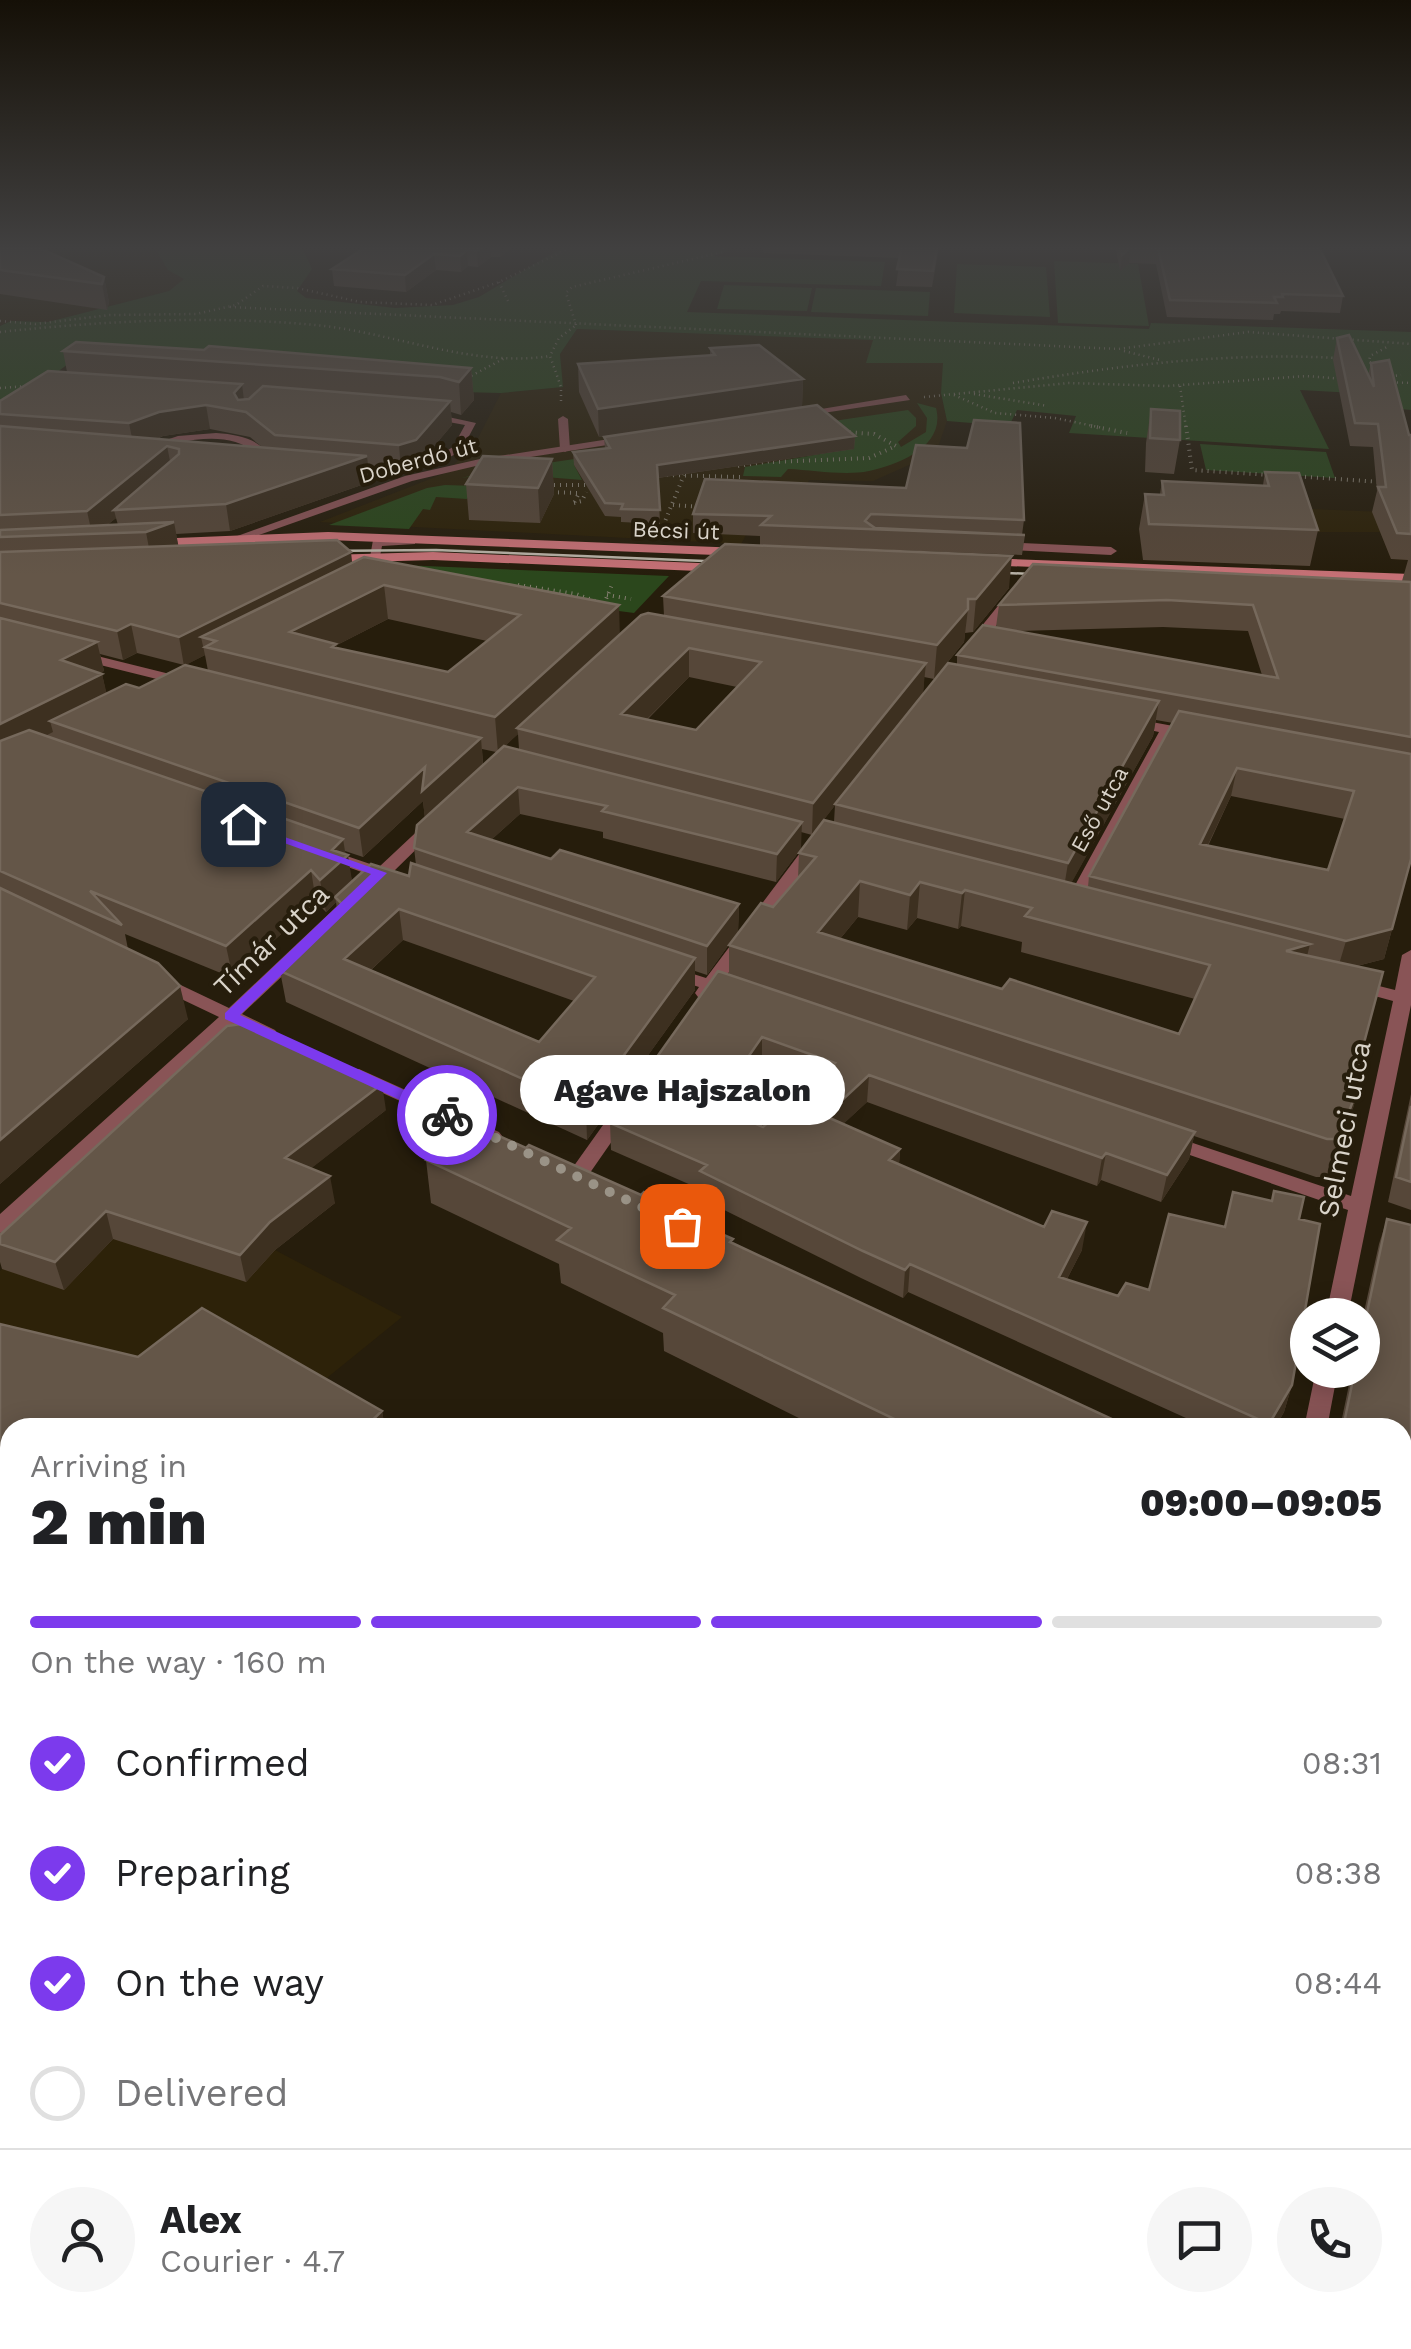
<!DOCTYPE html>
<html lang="en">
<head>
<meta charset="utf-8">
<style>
  body { margin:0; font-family:"Work Sans",sans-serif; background:#f6f6f6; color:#202124; height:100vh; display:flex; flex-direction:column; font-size:38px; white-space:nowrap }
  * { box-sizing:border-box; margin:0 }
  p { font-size:32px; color:#757577 }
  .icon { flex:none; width:55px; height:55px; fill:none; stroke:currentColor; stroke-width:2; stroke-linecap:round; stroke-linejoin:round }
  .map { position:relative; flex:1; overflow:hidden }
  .sheet { position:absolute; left:0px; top:1418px; width:1412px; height:932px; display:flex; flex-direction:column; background:#fff; border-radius:30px 30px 0 0; box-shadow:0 5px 25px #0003 }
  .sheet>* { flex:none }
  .buttons { position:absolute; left:1290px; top:1298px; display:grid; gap:20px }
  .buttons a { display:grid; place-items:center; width:90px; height:90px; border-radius:50%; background:#fff; box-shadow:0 5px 25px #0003; font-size:50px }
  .pin { position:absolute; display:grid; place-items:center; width:85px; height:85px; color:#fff; margin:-42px; border-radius:20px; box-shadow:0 5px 15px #0006 }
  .courier { position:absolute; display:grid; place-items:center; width:100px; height:100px; margin:-50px; border:8px solid #7c3aed; border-radius:50%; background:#fff; color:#222; box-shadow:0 2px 12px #0007 }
  .bubble { position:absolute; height:70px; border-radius:35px; background:#fff; box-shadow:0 5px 25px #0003; font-size:32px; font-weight:800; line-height:70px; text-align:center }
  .overview em { font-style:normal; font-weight:800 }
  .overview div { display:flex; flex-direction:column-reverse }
  .overview { display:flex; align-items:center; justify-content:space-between; height:170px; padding:0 30px }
  h1 { font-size:65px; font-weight:800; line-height:75px }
  .bar { display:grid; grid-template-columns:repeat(4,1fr); gap:15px 10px; align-content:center; height:120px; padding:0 30px }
  .bar i { height:12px; border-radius:8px; background:#e0e0e0 }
  .bar .selected { background:#7c3aed }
  .bar p { grid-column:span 4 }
  .line { display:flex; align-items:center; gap:25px; padding:0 30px; border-top:2px solid #e0e0e0 }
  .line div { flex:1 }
  .round { display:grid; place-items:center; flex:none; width:105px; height:105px; border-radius:52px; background:#f6f6f6 }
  ol { padding:0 30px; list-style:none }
  li { display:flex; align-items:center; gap:30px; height:110px }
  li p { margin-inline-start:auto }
  li .icon { padding:10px; border-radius:50%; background:#7c3aed; color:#fff; stroke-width:4 }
  li:last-child { color:#757577 }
  li i { width:55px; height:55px; border:5px solid #e0e0e0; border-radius:50% }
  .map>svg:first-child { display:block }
  .built { fill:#2d2209 }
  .green { fill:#2b471c }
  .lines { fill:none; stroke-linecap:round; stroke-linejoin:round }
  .path-far3 { stroke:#867f72; stroke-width:2.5; stroke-dasharray:1 4; stroke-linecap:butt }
  .path-far2 { stroke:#867f72; stroke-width:4; stroke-dasharray:1 5; stroke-linecap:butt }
  .path-far1 { stroke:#867f72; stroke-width:8; stroke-dasharray:2.5 9; stroke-linecap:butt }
  .path { stroke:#867f72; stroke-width:10; stroke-dasharray:4 11; stroke-linecap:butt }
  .service { fill:#895456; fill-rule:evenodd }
  .minor { fill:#895456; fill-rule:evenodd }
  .secondary { fill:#c57075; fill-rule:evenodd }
  .tram { stroke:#b7b1a5; stroke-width:2.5 }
  .wall { fill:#564739; fill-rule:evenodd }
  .shaded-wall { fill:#3d3020 }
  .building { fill:#645648; stroke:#76695c; stroke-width:2.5; fill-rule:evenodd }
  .route { fill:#7c3aed }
  .done { stroke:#9a9387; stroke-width:10; stroke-dasharray:0 18 }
  .labels { text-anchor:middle; stroke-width:8; stroke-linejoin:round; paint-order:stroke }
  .far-street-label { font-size:22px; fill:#d9d3c9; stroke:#261d0c }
  .street-label { font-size:28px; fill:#d9d3c9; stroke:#261d0c }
</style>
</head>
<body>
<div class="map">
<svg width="1411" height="2349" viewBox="0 0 1411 2349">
  <rect width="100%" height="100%" fill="#261d0c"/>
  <!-- built -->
  <path class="built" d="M0 247H161L158 249 185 279 169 291 48 322 11 321 0 326Z
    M577 329 874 340 867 363H944L941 393 947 421 936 453 873 481 809 480 796 514 746 535 741 544 320 522 448 472 478 438 501 393 562 387 560 354Z
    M1259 507 1411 513V560L1391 559 1380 532H1313Z
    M86 1190 275 1250 402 1317 301 1399 149 1396 0 1359V1271Z
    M10 2136V2340H705L716 2349H0V2145Z"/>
  <!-- green -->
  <path class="green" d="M161 247H302L312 269 297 291 306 298 395 308 453 305 479 297 563 247H729L727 252 712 256 885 262 881 286 701 281 687 312 1149 329 1151 323 1411 332V410L1400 409 1373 394 1300 390 1329 449 1069 433 1076 416 1017 410 1009 426 947 421 941 393 943 363H866L873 340 577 329 560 354 563 387 501 393 461 392 72 361 7 410H0V326L11 321 48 322 169 291 184 279 168 270 158 253Z
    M1054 261 1138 264 1149 326 1058 323Z
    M957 264 1046 267 1050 317 954 313Z
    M724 285 812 288 807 311 717 309Z
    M816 288 930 292 928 316 811 312Z
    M917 403 936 408C946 446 900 464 869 471 845 476 813 470 788 469L781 477 743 476 745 467 826 453 574 465 582 480 494 473 461 478 493 471 908 410 916 418V426L898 442 901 447 926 432 927 418Z
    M1200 444 1326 452 1335 478 1206 470Z
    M445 485 476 486 467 499 436 497 430 510 423 509 409 529 329 525 427 488Z
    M401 565 669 576 634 613 373 579Z"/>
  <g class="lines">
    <!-- path-far3 -->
    <path class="path-far3" d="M499 282 508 301
      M230 307 1118 349 1248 332 1411 344
      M0 321 35 324 110 315 196 314 236 305 263 286 297 288 360 302 432 305 499 282 572 247
      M576 325 566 293 572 287 723 252V247
      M0 332C103 321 211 315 315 325 392 332 472 368 550 356
      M1124 351 1160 360
      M1380 366 1369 362 1370 356 1387 347
      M1386 377 1401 375
      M467 378 505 358
      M1387 382 1411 383
      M1013 383C1121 365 1229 352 1338 358
      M1180 386 1186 428
      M0 388 28 386
      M974 394 1048 406
      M954 395 995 413 1055 418 1103 428
      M924 397 1069 383 1167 386 1306 376 1345 379
      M561 401V387L550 356 559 338 575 326"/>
    <!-- path-far2 -->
    <path class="path-far2" d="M1091 426 1127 433
      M1186 426 1192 470 1271 475
      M773 462 869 458 896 446 874 434 844 432
      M738 466 772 461
      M667 475 740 477 739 483
      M1293 476 1381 482
      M548 485H591
      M546 492 579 493 574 503
      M574 503 582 501 586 492
      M673 505 702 507
      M661 531 684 475
      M518 585 576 594 603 604
      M607 595 631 599
      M604 604 613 582"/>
    <!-- path-far1 -->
    <path class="path-far1" d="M1402 1631 1411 1635
      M1402 1749 1411 1755"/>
    <!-- path -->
    <path class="path" d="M1402 1803 1411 1799
      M1183 2349 1185 2340"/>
    <!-- service -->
    <path class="service" d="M563 416 568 419 570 449 565 452 560 449 558 419Z
      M216 433C244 435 262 440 277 465L267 467C242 425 187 439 147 451L142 448 178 436Z
      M998 542 1111 547 1117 551 1111 555 994 549V543Z
      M142 2340H182L179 2349H139Z
      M292 2340H327L330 2349H295Z"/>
    <!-- minor -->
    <path class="minor" d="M32 247H46L0 259V253Z
      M906 395 910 400 796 417 791 414Z
      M425 412 476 423 461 451 428 469 424 468V464L453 447 465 425 421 417 420 415Z
      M629 436 633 437V441L480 465 412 481 239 542 229 539 405 476 480 459Z
      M411 537 415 538V544L382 546 376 577 366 580 373 540Z
      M1010 591 1021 594 978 649H968V643Z
      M77 651 194 680 196 683 189 687 72 658V652Z
      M1130 718 1195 730 1202 734 1195 738 1172 734 1078 909 1076 913H1064L1062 909 1159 732 1125 725V719Z
      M433 820 441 825 393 872 396 876 394 879 384 880 242 1014 275 1030 278 1034 275 1038H263L233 1024 7 1231 0 1233V1214L219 1017 154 986 151 982 154 978H166L229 1008 370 875 320 857V851H332L379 867 427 822Z
      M815 839 823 844 721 983 743 993 740 997 734 998 714 992 710 997H698L695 993 699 987 665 976 662 972 671 967 706 978 809 841Z
      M1411 950V1005L1348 1315H1326L1348 1210 1161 1145 1158 1141 1168 1135 1175 1137 1351 1196 1393 1001 1349 989 1346 985 1355 980 1395 990 1402 955Z
      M359 1069 499 1132 502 1136 492 1142 485 1140 352 1079 350 1075 352 1071Z
      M625 1102 635 1108 585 1180H571L568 1175 571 1170 618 1104Z
      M1316 1370H1338L1327 1428H1304Z
      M1402 1565 1411 1568V1589L1402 1586Z
      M1112 2340H1146L1144 2349H1110Z"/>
    <!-- secondary -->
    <path class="secondary" d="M328 532 742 548 748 552 742 556 328 540 152 547 146 543 152 539Z
      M433 552 722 564 728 568 722 572 433 560 327 563 321 559 327 555Z
      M986 558 1411 574V582L982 565V559Z
      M0 1701 10 1705V1732L0 1728Z
      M789 2340H831L834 2349H792Z"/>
    <!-- tram -->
    <path class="tram" d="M320 551 436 550 729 562
      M984 572 1054 575"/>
  </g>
  <!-- wall -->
  <path class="wall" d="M0 247 104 277 109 302 107 310 0 294Z
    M366 247H513L500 257H491L478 267 468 266 461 272 436 270 406 292 334 286 332 269Z
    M761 247H939L932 287 896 286 900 258 764 253Z
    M1071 247H1319L1343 296 1340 313 1281 311 1280 314H1274L1273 320 1167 317 1156 264 1129 263 1120 271 1116 250Z
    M1337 338 1368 375 1371 363 1409 435H1411V859L1384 959 1357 966V1069L1364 1071 1353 1108 1328 1177H1316L1194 1136 1189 1159 1161 1202 1101 1180 1097 1186 867 1102 843 1124 900 1149 899 1165 1082 1250 1067 1279 1118 1296 1149 1290 1225 1226 1299 1219 1292 1385 1284 1412 1275 1428H1208L908 1292 903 1298 861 1278 700 1198V1189L611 1150 610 1123 729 975V945L773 907 798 878 799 853 834 822 835 805 812 835 801 832V849L776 882 603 838V832L520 814 491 840 551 859 739 904 738 932 707 975 695 971V990L587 1140 286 1002 280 971 338 917 336 902 326 912 316 902 233 978 125 934 128 949 188 1019 0 1184V401L67 372 63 351 471 368 474 400 461 415 451 412 452 425 418 465 401 471 368 468 370 482 230 531 176 534 178 546 352 563 620 634 664 616 663 596 1009 588 973 632 965 633 964 642 934 679 924 677 923 693 870 760 957 665V655L996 627 999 605 1402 581 1408 560 1391 559 1372 512 1377 491 1373 447 1350 446 1333 360ZM210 429 250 437 263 448 157 439 163 436ZM116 518 118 525H107ZM388 619 487 641 448 672 337 648V645ZM1163 627 1248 631 1262 675 1018 631ZM137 653 184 665 139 688 106 693 102 674 99 673 104 671 100 654 123 660ZM205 655 208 671 185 665ZM689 677 737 687 696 730 647 720ZM1156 720 1173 723 1089 876 1088 887 1071 883 1153 736ZM518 734 519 749 505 746 511 740ZM482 749 496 752 483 765ZM1231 796 1345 819 1328 870 1208 846ZM423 801 425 818 414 848 416 865 409 876 352 881 345 851 363 857ZM858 917 907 930 917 918 958 929 961 926 1022 942 1021 952 1195 999 1179 1034 1002 989 840 939ZM403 940 574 1001 539 1042 371 970ZM762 1063 813 1082 763 1127 728 1112Z
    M710 348 803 379 802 407 599 437 579 392 578 364 710 356Z
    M1151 409 1180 440 1174 474 1145 472 1146 443Z
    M855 436 854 449 658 478 660 524 621 522V517L605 516 574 465 573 452 605 449 604 437Z
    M552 459 554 494 540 523 469 520 466 484Z
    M1265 472 1318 530 1310 566 1143 560 1139 529 1145 494H1160L1162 481 1263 485Z
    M705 479 1024 520 1022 535H1025L1022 555 760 545V536L693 533V514Z
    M1411 1094V1210L1388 1202Z
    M386 1110 311 1168 335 1203 275 1250 246 1282 113 1239 64 1290 2 1269 0 1262V1235Z
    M526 1148 641 1195 693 1214V1221L733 1243 1131 1428H819L664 1351 663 1333 561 1283 559 1264 431 1203 426 1160Z
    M1387 1219 1411 1225V1510L1402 1508V1428H1340L1352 1370H1362V1321L1379 1244Z
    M0 1324 138 1357 382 1411 385 1428H10V1595L0 1588Z
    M1402 1897 1411 1901V2033L1402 2029Z
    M1250 2340H1402L1411 2349H1248Z"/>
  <!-- shaded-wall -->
  <path class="shaded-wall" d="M482 247H490L491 257 478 267 477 251Z
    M500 247H513L500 257Z
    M1131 247 1129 263 1120 271 1122 255Z
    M467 250 468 266 461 272 460 256Z
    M434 254 436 270 406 292 405 275Z
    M104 277 109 302 107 310 102 284Z
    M471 368 474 400 461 415 459 382Z
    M803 379 802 407 599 437 598 409Z
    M242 384 245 409 243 411 234 393Z
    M450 401 452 425 418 465 401 471 399 445Z
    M206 405 210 429 163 436 134 448 129 423 159 412Z
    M855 436 854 449 657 478V465Z
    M167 446 172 471 114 510 116 518 98 533 92 534 87 511Z
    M367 456 370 482 230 531 226 504Z
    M552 459 554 494 540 523 538 488Z
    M174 522 179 549 151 559 146 532Z
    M351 552 354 579 201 637 205 655 184 666 179 637Z
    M1012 556 1009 588 973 632 976 599Z
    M384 585 388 619 337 645 341 678 290 632Z
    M619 605 620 639 517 728 518 734 498 753 495 717Z
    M968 609 964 642 934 679 937 645Z
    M131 624 137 653 123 660 117 631Z
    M97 642 104 671 68 690 61 660Z
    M689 648V677L622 744 621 714Z
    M926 663 923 693 812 835 813 803Z
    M102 674 109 703 50 721 53 732 0 759V724Z
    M1159 701 1153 736 1062 900 1068 863Z
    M481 738 483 766 425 820 423 801 363 857 359 828 425 767Z
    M1237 768 1231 796 1194 874 1200 844Z
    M518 787 520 814 470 859 467 832Z
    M802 822 801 849 776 882 777 854Z
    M343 839 346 857 348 855 353 887 335 897 336 902 326 912 320 880 332 850Z
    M311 870 316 902 233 978 226 946Z
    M860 881 858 917 816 968 818 932Z
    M920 882 917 918 907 930 910 895Z
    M965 890 961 926 958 929 962 893Z
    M739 904 738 932 707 975V946Z
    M399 909 403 940 349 990 344 959Z
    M1392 929 1384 959 1337 971 1346 941Z
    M1310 944 1301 981 1286 951Z
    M695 958V990L587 1140 586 1107Z
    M180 986 188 1019 0 1184V1140Z
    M762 1037V1063L714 1133V1106Z
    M1364 1071 1353 1108 1328 1177 1339 1139Z
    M869 1075 867 1102 823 1143 825 1116Z
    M382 1084 386 1110 290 1185 285 1158Z
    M1195 1132 1189 1159 1161 1202 1167 1175Z
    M900 1149 898 1176 889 1160Z
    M1106 1153 1101 1180 1097 1186 1102 1158Z
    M330 1176 335 1203 275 1250 246 1282 240 1255 270 1222Z
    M106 1211 113 1239 64 1290 55 1262Z
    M1087 1222 1082 1250 1054 1304 1059 1277Z
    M910 1264 908 1292 903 1298 905 1270Z
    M1292 1385 1284 1412 1275 1428H1268Z
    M382 1411 385 1428H364Z
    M10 2096V2136L0 2145V2105Z"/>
  <!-- building -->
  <path class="building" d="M0 247H37L104 277 102 284 0 270Z
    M366 247H482L477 251 467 250 460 256 434 254 405 275 332 269Z
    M902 247H937L933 271 897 269Z
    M1120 247H1319L1343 296 1282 294 1283 297H1274L1277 303 1170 300 1158 248 1131 247 1122 255Z
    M1349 335 1374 387 1371 363 1389 360 1409 435H1411V534L1397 533 1378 487H1386L1378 424 1355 423 1337 338Z
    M76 342 204 350 209 346 471 368 459 382 440 377 63 351Z
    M759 345 803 379 598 409 578 364 715 355 710 348Z
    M48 371 242 384 234 393 238 400 249 399 263 386 450 401 416 440 399 445 275 435 246 412 206 405 159 412 129 423 0 414V401Z
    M817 405 855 436 657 465 660 510 621 509 623 504 605 503 573 452 610 448 604 437Z
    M1151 409 1180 411V440L1150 438Z
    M974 420 1020 423 1024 520 871 514 865 521 875 528 1025 535 761 525 771 516 693 514 705 479 906 488 916 445 967 448Z
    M0 426 367 456 226 504 114 510 179 454V449L167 446 87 511 0 515Z
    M483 456 552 459 538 488 466 484Z
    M1265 472 1299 473 1318 530 1149 524 1145 494 1164 495 1162 481 1269 486Z
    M174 522 146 532 0 537V530Z
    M337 540 351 552 179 637 131 624 117 631 0 603V552Z
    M725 544 1012 556 976 599H968V609L937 645 663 596Z
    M364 557 619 605 495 717 205 647 216 641 201 637ZM384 585 520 615 448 672 332 647 336 644 290 632Z
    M1033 564 1411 582V737L957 655 983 625 1278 678 1253 605 1167 600 999 605Z
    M648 613 926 663 813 803 517 728 641 615ZM689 648 761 662 696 730 621 714Z
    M0 618 97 642 61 660 102 674 0 724Z
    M948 663 1159 701 1068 863 835 804Z
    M185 665 481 738 422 791 425 767 359 828 50 721 126 684 139 688Z
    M1179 711 1411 754V859L1392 929 1346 941 1089 876ZM1237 768 1354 791 1328 870 1200 844Z
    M29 730 343 839 332 850 348 855 320 880 311 870 226 946 90 891 122 925 0 871V741Z
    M504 746 802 822 777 854 602 811 607 806 518 787 467 832 551 859 560 850 739 904 707 946 414 848 417 825Z
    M824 820 1310 944 1286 951 1383 972 1357 1069 1364 1071 1339 1139H1327L729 945 761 903 773 907 816 857 799 853ZM860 881 910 895 920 882 962 893 965 890 1032 908 1025 916 1210 965 1179 1034 1010 979 1002 989 818 932Z
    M411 863 695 958 586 1107 280 971 347 909 335 897 371 864 409 876ZM399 909 595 977 539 1042 344 959Z
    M0 888 158 963 180 986 0 1140Z
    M718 971 1195 1132 1167 1175 1106 1153 1102 1158 869 1075 825 1116 900 1149 889 1160 1044 1227 1052 1211 1087 1222 1059 1277 1118 1296 1126 1283 1149 1290 1169 1214 1225 1227 1233 1192 1272 1201 1274 1191 1304 1197 1299 1219 1320 1224 1292 1385 1269 1424 910 1264 905 1270 863 1251 700 1171 707 1165 610 1123ZM762 1037 835 1063 763 1127 714 1106Z
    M249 1023 382 1084 285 1158 330 1176 270 1222 240 1255 106 1211 55 1262 0 1244V1235L227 1026Z
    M1411 1106V1182L1396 1177Z
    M470 1123 526 1148 529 1145 641 1195 644 1192 693 1214 687 1219 733 1239 730 1242 1131 1428H913L663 1308 675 1295 557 1240 571 1228 426 1160Z
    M1387 1219 1411 1225V1483L1402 1480V1428H1343L1355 1370H1362V1336Z
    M202 1308 382 1411 364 1428H10V1568L0 1560V1324L138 1357Z
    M0 1837 10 1845V2096L0 2105Z
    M1402 1897 1411 1901V2002L1403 1998 1406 1982 1402 1981Z
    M1402 2124 1411 2127V2349H1257L1258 2340H1402Z"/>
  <!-- sky -->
  <linearGradient id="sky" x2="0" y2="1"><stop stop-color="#151007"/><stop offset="0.43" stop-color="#414040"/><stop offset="1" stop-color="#414040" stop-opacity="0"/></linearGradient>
  <rect width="1411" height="576" fill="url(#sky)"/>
  <!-- route -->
  <path class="route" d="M239 821 387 873 240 1015 452 1112V1119H441L225 1019V1013L371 874 239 827Z"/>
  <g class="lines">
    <!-- done -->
    <path class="done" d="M447 1115 682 1226"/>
  </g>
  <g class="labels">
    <!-- far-street labels -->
    <g class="far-street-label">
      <text transform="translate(418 460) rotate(-15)" y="8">Doberdó út</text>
      <text transform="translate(676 530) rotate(2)" y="8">Bécsi út</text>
      <text transform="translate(1099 809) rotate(-61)" y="8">Eső utca</text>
    </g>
    <!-- street labels -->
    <g class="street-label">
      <text transform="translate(271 940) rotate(-44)" y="10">Tímár utca</text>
      <text transform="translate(1344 1129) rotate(-79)" y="10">Selmeci utca</text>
    </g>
  </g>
</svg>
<div class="buttons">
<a><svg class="icon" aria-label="layers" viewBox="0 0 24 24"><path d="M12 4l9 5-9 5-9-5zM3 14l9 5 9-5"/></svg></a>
</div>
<div class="pin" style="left:682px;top:1226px;background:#ea580c"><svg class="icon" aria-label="bag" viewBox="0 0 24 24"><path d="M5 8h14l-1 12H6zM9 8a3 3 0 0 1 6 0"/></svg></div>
<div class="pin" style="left:243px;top:824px;background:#1f2937"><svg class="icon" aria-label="home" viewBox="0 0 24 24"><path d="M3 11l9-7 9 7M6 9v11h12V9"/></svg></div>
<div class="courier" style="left:447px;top:1115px"><svg class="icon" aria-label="bike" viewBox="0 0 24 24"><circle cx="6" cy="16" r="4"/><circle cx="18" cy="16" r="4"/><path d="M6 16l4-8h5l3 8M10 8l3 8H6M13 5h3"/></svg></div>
<div class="bubble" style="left:520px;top:1055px;width:325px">Agave Hajszalon</div>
<section class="sheet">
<div class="overview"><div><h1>2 min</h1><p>Arriving in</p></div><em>09:00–09:05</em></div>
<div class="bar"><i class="selected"></i><i class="selected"></i><i class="selected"></i><i></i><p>On the way · 160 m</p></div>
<ol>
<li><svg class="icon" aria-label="check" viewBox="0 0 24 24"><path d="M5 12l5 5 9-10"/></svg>Confirmed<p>08:31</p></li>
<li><svg class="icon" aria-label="check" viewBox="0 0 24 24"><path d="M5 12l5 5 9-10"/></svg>Preparing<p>08:38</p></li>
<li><svg class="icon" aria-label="check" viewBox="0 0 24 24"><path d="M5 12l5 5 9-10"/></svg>On the way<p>08:44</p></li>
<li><i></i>Delivered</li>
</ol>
<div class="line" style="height:180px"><a class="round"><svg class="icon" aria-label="person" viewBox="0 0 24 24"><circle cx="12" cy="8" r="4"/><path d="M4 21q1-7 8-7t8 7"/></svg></a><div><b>Alex</b><p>Courier · 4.7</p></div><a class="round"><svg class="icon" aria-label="chat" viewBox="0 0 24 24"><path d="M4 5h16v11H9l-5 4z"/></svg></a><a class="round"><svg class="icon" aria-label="phone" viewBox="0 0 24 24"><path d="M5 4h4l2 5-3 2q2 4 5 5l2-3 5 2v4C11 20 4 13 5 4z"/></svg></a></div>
</section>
</div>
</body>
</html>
